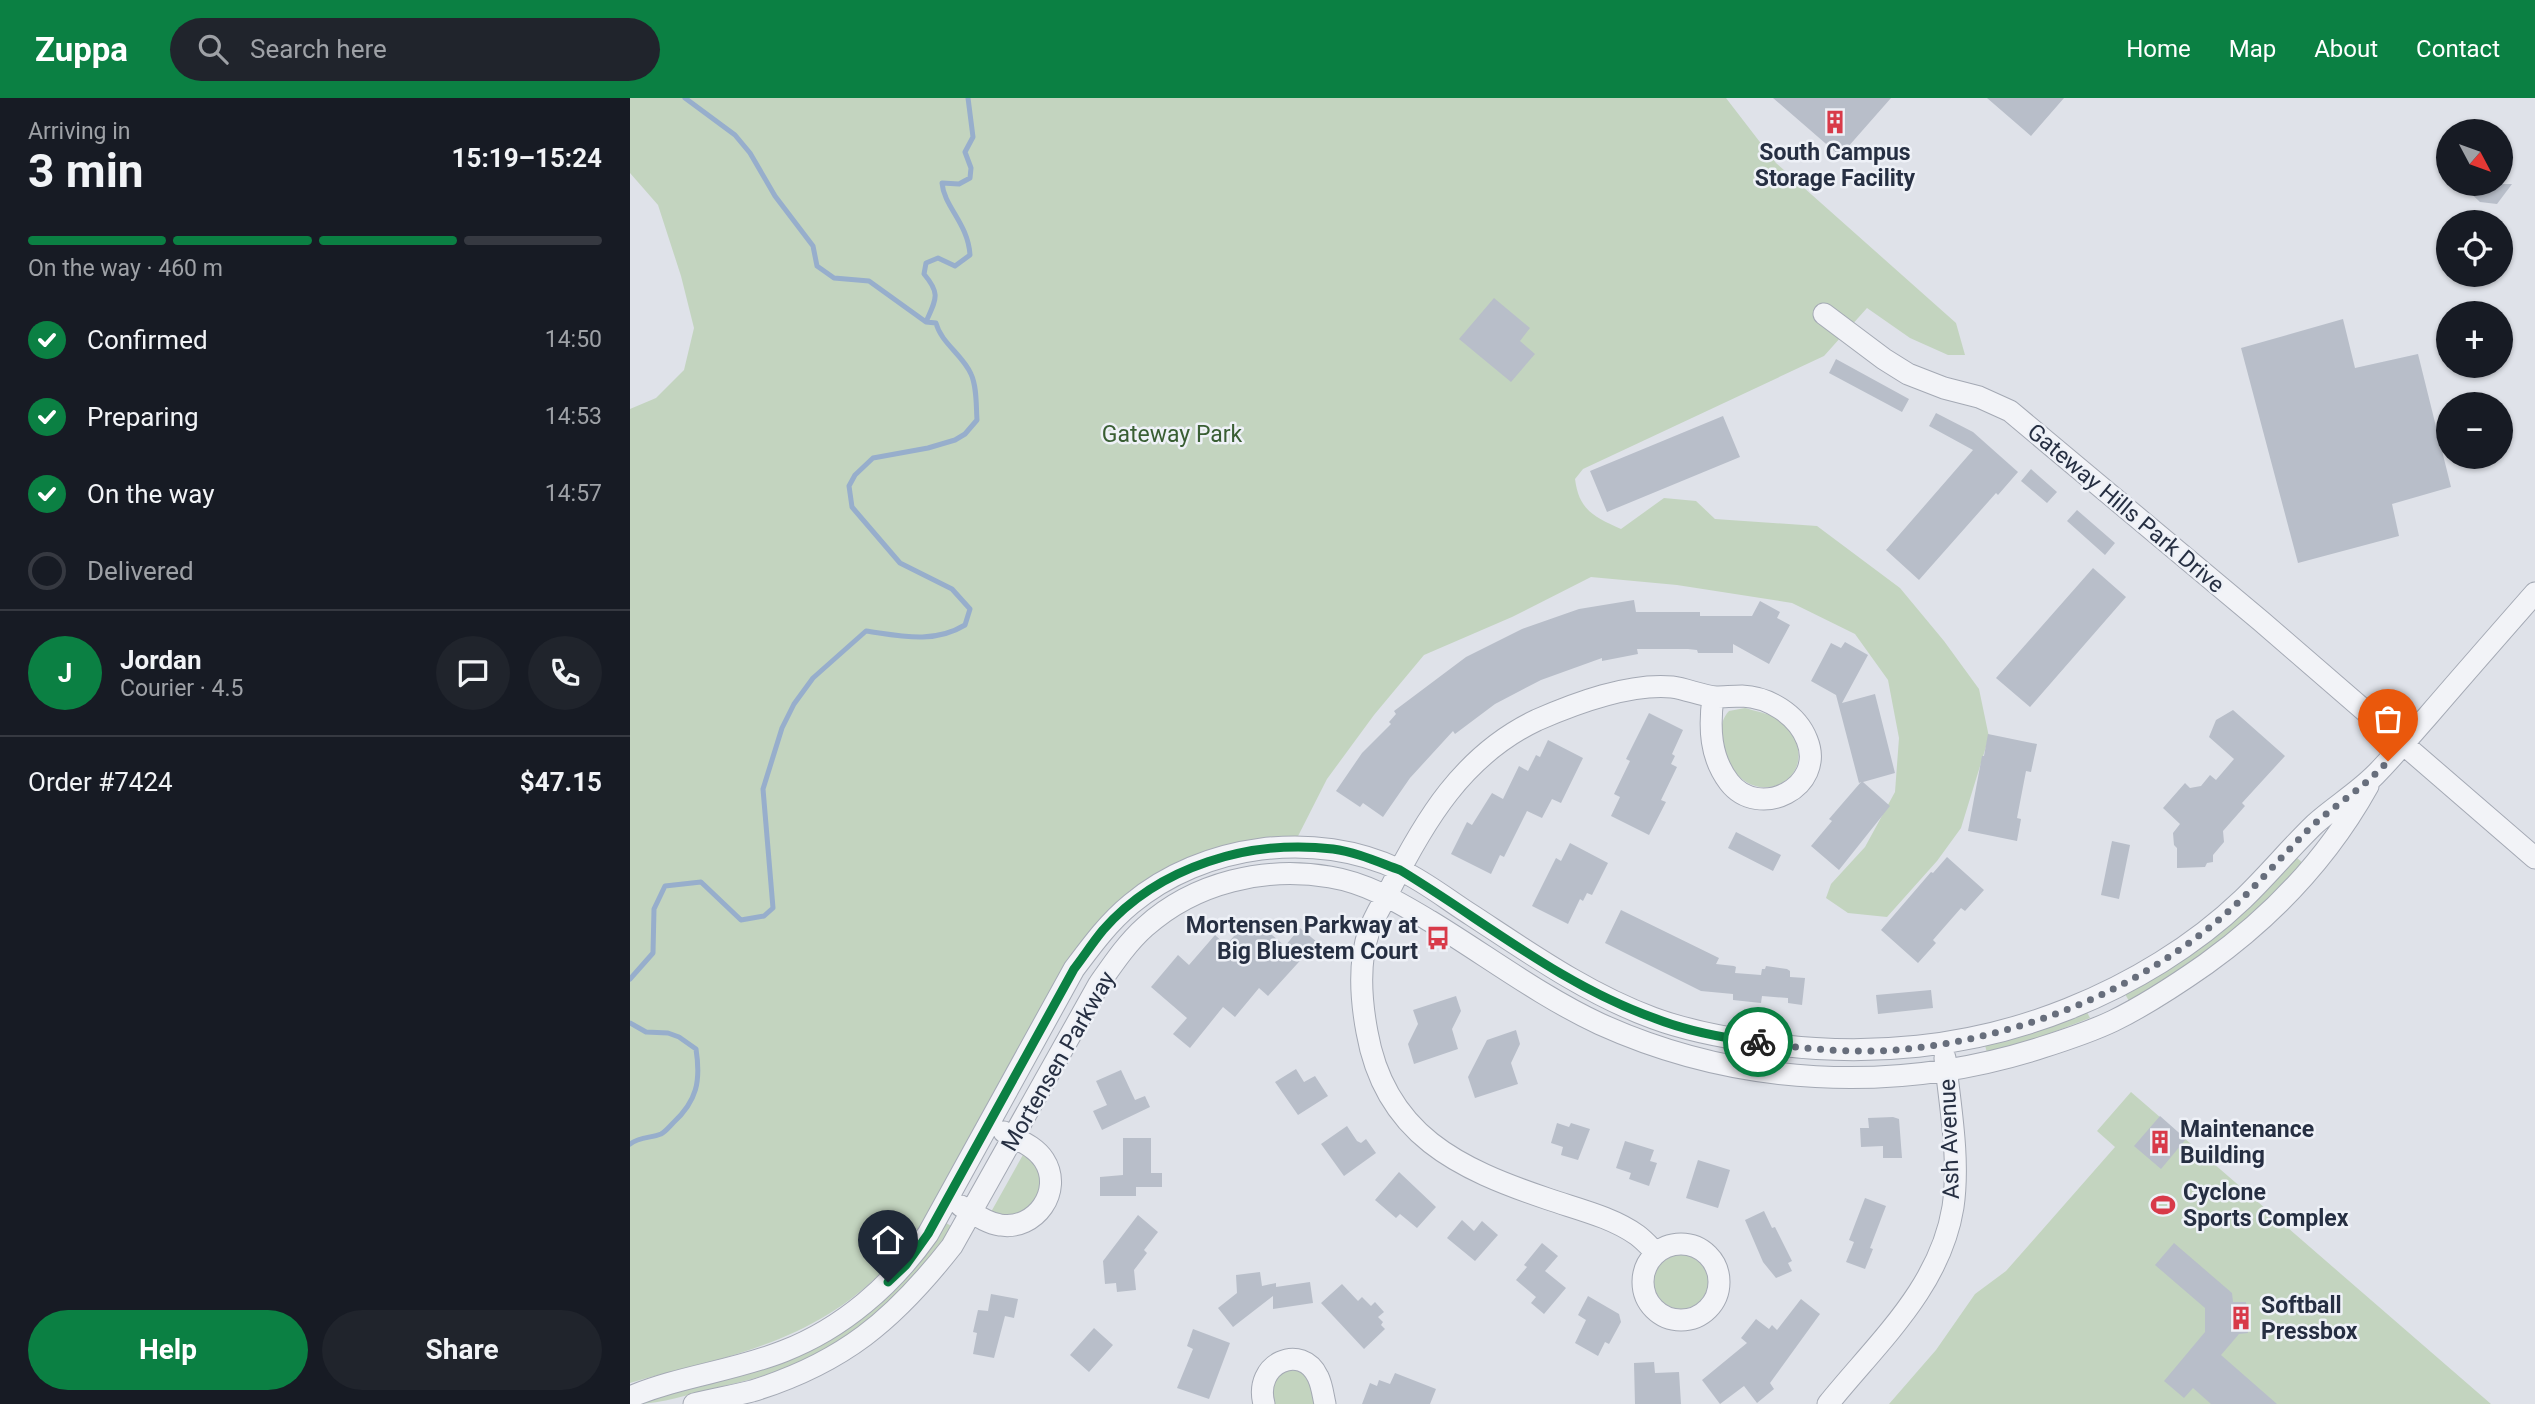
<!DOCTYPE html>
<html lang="en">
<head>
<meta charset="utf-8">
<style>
  body { margin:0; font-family:Roboto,sans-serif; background:#20242c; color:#f1f3f6; height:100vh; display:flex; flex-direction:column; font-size:26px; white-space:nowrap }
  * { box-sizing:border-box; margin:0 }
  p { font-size:23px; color:#9ea1a6 }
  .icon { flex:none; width:38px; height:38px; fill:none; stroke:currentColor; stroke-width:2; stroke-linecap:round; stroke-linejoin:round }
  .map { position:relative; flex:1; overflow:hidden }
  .sheet { display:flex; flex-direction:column; background:#171b24; width:630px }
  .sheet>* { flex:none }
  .needle { width:46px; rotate:131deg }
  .tools { position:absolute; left:1806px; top:21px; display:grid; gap:14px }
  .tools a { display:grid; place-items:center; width:77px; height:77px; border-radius:50%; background:#171b24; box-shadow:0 2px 5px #0004; font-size:35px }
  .pin { position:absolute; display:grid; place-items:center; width:60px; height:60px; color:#fff; margin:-72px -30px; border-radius:50% 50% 50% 0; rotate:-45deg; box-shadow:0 0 7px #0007 }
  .pin .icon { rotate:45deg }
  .courier { position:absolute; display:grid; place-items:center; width:70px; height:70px; margin:-35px; border:5px solid #0b8043; border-radius:50%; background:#fff; color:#222; box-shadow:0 2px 9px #0007 }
  .summary em { font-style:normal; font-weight:700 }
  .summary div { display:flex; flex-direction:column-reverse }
  .summary { display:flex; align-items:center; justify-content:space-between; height:119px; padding:0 28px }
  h1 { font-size:46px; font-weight:700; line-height:52px }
  .bar { display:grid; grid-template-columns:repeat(4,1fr); gap:10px 7px; align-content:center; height:84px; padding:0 28px }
  .bar i { height:9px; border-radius:5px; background:#363941 }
  .bar .active { background:#0b8043 }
  .bar p { grid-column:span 4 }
  .line { display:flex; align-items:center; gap:18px; padding:0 28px; border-top:2px solid #363941 }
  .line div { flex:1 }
  .round { display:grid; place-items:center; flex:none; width:74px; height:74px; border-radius:37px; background:#20242c }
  ol { padding:0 28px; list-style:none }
  li { display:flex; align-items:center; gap:21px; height:77px }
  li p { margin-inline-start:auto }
  li .icon { padding:7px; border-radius:50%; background:#0b8043; color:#fff; stroke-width:4 }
  li:last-child { color:#9ea1a6 }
  li i { width:38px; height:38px; border:4px solid #363941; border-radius:50% }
  .cta { display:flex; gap:14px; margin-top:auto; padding:14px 28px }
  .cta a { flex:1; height:80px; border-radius:42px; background:#0b8043; color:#fff; font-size:28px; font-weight:700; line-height:80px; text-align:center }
  .cta a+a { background:#20242c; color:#f1f3f6 }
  header { display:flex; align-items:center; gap:42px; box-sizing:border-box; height:98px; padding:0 35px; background:#0b8043; color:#fff }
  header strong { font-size:33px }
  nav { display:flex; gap:38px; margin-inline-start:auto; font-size:24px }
  .search { width:490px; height:63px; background:#20242c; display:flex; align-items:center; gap:18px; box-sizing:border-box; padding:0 24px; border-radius:38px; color:#9ea1a6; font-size:26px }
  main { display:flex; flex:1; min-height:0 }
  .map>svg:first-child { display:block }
  .green { fill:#c3d4bf }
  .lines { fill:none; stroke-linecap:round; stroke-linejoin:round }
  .stream { stroke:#97aecc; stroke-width:5 }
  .building { fill:#b8bec9 }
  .minor-casing { stroke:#a4a9b4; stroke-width:23 }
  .minor { stroke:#f2f3f7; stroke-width:21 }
  .done { stroke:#676e7c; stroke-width:7; stroke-dasharray:0 12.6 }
  .route { stroke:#0b8043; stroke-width:9 }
  .labels { text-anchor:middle; stroke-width:5; stroke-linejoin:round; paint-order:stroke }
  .poi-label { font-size:23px; font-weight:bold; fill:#262f42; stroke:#eef1f7; text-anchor:start }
  .park-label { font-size:23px; fill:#395e33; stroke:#eef1f7 }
  .street-label { font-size:23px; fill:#262f42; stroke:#eef1f7 }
</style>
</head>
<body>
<header>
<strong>Zuppa</strong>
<div class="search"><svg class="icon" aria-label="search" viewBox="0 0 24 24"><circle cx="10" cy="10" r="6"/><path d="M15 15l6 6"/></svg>Search here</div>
<nav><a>Home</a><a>Map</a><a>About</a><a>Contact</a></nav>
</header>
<main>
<section class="sheet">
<div class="summary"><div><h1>3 min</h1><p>Arriving in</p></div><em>15:19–15:24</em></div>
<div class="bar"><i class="active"></i><i class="active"></i><i class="active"></i><i></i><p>On the way · 460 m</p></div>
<ol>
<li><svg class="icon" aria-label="check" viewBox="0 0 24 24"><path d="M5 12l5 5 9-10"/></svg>Confirmed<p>14:50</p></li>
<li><svg class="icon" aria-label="check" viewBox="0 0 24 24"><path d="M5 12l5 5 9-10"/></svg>Preparing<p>14:53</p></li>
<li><svg class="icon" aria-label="check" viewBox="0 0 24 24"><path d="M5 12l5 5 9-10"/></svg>On the way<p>14:57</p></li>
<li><i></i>Delivered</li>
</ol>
<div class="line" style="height:126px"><b class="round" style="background:#0b8043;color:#fff">J</b><div><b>Jordan</b><p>Courier · 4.5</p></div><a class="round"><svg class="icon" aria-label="chat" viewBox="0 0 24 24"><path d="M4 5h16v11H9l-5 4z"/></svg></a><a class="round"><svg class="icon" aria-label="phone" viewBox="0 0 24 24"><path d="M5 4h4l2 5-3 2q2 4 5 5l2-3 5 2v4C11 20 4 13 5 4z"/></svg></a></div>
<div class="line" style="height:91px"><div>Order #7424</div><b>$47.15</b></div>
<div class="cta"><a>Help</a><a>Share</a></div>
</section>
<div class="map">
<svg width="1905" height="1306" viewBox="0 0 1905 1306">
  <rect width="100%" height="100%" fill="#dfe2e9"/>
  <!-- green -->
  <path class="green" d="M0 0H1096L1146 65 1326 225 1335 257H1318L1280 240 1237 210 1194 258 953 371 945 381C949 412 964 419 991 431L1034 400 1066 403 1085 421 1187 428 1270 490 1314 543 1349 591 1359 639 1331 730 1307 763 1257 819 1218 815 1196 800 1201 786 1235 749 1265 694 1269 640 1258 582 1225 536 1162 505 1047 487 961 479 882 519 794 557 744 617 697 681 663 748 575 764 473 832 291 1127C242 1196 189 1230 110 1255 74 1267 36 1274 0 1285V311L26 300 54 272 64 230 51 178 28 107 0 75Z
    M1115 610C1125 613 1137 615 1146 620 1156 625 1163 634 1166 644 1183 689 1112 714 1095 653 1091 639 1088 625 1099 613Z
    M1667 760 1674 766C1621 819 1565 868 1499 903L1495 896 1593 831 1622 807Z
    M1457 914 1460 920 1408 940 1357 955 1355 947Z
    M1501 994 1861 1306H1259L1306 1252 1345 1196 1376 1173 1485 1049 1467 1033Z
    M394 1055C420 1077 415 1083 400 1111L377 1119 361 1114Z
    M316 1125 323 1129C281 1191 227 1241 157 1269 134 1279 109 1284 85 1290 58 1296 33 1306 6 1306L28 1298 154 1263Z
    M1024 1184a27 27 0 1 1 54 0a27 27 0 1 1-54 0Z
    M653 1271 676 1274 689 1306H643V1281Z"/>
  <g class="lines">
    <!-- stream -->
    <path class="stream" d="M296 224C306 201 311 196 294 176L296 165 308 160 325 168 340 157C338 125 314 109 312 85L329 86 340 80 341 70 335 54 343 39 338 0
      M0 881 23 855 24 811 35 788 71 784 111 822 134 818 143 810 133 691 152 630 164 606 183 580 236 533C271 538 304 546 335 527L340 511 322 491 270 465 222 409 219 388 225 377 243 360 298 350 325 342 335 336 347 322C346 307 347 289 341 276 333 257 311 245 306 225L296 224 239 183 204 180 187 168 183 148 145 98 120 55 105 37 55 0
      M0 925 16 934 38 935 49 939 66 951C71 983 67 1003 43 1025 40 1028 35 1034 31 1036 21 1040 9 1039 0 1046"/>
  </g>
  <!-- building -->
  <path class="building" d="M1143 0H1261L1210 58Z
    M1357 0H1434L1401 38Z
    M1831 86H1882L1867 106 1850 104Z
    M864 200 900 230 890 243 905 256 881 284 829 241Z
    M1713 221 1725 270 1788 256 1821 389 1762 406 1769 438 1668 465 1611 250Z
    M1206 261 1279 301 1272 314 1199 275Z
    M1306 315 1343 334 1388 374 1368 397 1366 395 1289 482 1256 452 1343 352 1299 328Z
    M1093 318 1110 359 977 414 960 373Z
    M1401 371 1427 394 1417 405 1391 383Z
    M1447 412 1485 445 1475 457 1437 423Z
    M1463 470 1496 499 1400 609 1366 580Z
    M1004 502 1006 514H1070V518H1122L1130 503 1150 514 1147 520 1160 527 1139 566 1103 546V555H1068L1067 552 1058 551H1007L1008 556 972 563V560L911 582 865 606 825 636 823 633 780 680 753 719 733 705 730 709 706 693 732 655 761 626 759 624 766 616 764 613 836 559 892 531 949 511Z
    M1215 544 1238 557 1212 605 1245 596 1265 675 1233 684 1260 708 1209 772 1181 748 1202 723 1199 721 1231 684 1229 685 1206 597 1181 583 1201 545 1211 550Z
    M1603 612 1655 658 1612 705 1615 708 1593 733 1594 744 1583 757V764L1577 765 1575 769 1547 770V750L1544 747 1543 735 1550 726 1533 710 1555 685 1560 690 1571 688 1580 677 1586 682 1604 661 1579 639 1586 622Z
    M1019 615 1053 632 1042 656 1045 658 1041 666 1047 669 1031 702 1036 704 1019 737 981 718 990 699 984 696 1000 663 996 661Z
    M1358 636 1407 646 1401 674 1396 673 1387 720 1391 721 1387 743 1338 733 1352 658H1354Z
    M918 642 953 660 931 705 922 701 912 720 897 713 874 759 870 757 861 776 821 756 837 724 842 727 862 695 873 701 889 668 898 673 906 657 910 659Z
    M1106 734 1151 757 1143 773 1098 750Z
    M1482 743 1500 747 1489 801 1471 797Z
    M940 745 978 765 962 797 957 795 953 803 950 801 938 826 902 808 926 760 931 763Z
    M1317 759 1354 792 1335 813 1331 810 1303 842 1306 845 1288 865 1251 832 1301 774 1303 775Z
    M991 812 1089 860 1086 866 1104 868 1106 869 1105 875 1131 877 1132 871H1135L1136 868 1157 871 1160 873V879L1175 880 1172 907 1158 905V900L1132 898 1131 905 1103 902V896L1071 893 975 845Z
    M621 819 655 848 670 830 687 844 638 898 629 890 605 919 593 909 560 950 543 936 557 920 521 889 548 857 559 867 585 837 596 847Z
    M1301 892 1303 910 1248 916 1246 897Z
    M826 898 831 913 822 931 828 951 784 966 778 946 788 926 783 912Z
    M886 932 890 946 881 965 888 986 845 1000 838 979 857 942Z
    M666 971 674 984 685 978 698 998 668 1017 645 984Z
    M491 972 505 1002 515 998 520 1009 472 1032 463 1013 477 1007 466 983Z
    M1530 1018 1556 1041 1531 1071 1504 1048Z
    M1263 1019 1269 1021 1272 1060H1253V1048L1231 1049 1230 1030H1239L1238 1020Z
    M927 1025 939 1029 941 1025 960 1031 948 1062 931 1057 933 1049 921 1045Z
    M717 1028 727 1043 731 1045 736 1041 746 1055 714 1078 691 1046Z
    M493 1040H521V1075H532V1089H506V1098H470V1079L493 1077Z
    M995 1043 1024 1052 1020 1063 1027 1065 1019 1088 999 1081 1001 1075 986 1070Z
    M1068 1062 1100 1072 1088 1110 1056 1100Z
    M769 1074 806 1109 787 1130 770 1116 766 1120 745 1102Z
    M1235 1100 1256 1108 1240 1150 1243 1151 1235 1171 1216 1164 1224 1144 1219 1142Z
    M1134 1113 1142 1130 1145 1129 1162 1163 1158 1165 1162 1173 1146 1180 1133 1164 1115 1122Z
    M508 1117 528 1134 514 1152 517 1155 504 1172 506 1192 487 1194 486 1185 475 1186 473 1163Z
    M832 1122 844 1133 852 1123 868 1137 845 1163 817 1140Z
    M912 1145 928 1158 915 1173 936 1190 914 1216 901 1205 906 1199 886 1182 897 1169 894 1167Z
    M1544 1145 1602 1195 1603 1204H1616L1618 1235 1609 1236 1591 1257 1647 1306H1581L1563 1290 1554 1300 1534 1283 1575 1234V1210L1525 1167Z
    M630 1174 632 1188 646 1185V1189L680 1184 683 1205 643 1211V1198L603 1229 588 1210 607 1195 606 1177Z
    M712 1186 728 1203 732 1199 741 1208 745 1204 754 1214 748 1219 753 1224 751 1227 755 1231 734 1251 691 1205Z
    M361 1196 388 1201 384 1220 375 1218 364 1260 343 1256 347 1235 343 1234 348 1212 358 1213Z
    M958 1198 989 1216 991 1224 979 1246 975 1244 968 1258 945 1245 956 1222 948 1217Z
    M1171 1201 1190 1216 1140 1285 1144 1291 1127 1305 1114 1288 1090 1306 1072 1282 1117 1245 1111 1240 1126 1221 1139 1231 1142 1227 1147 1232Z
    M464 1230 483 1247 459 1274 440 1257Z
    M563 1231 600 1245 579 1301 547 1290 563 1251 557 1248Z
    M1024 1264 1025 1275 1049 1274 1051 1306H1005L1004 1265Z
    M765 1275 806 1291 800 1306H732L740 1285 747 1288 749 1282 760 1286Z"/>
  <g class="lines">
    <!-- minor casing -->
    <g class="minor-casing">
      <path id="minor" d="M1194 216 1254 261 1278 276 1314 290 1349 299 1380 313 1631 523 1905 760
        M331 1108C343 1115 356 1125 370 1127 405 1133 434 1093 414 1062 405 1048 388 1042 374 1034
        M1013 1184a38 38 0 1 1 76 0a38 38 0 1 1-76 0Z
        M1026 1155C1020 1149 1014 1142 1007 1137 982 1119 947 1111 918 1101 829 1071 755 1037 737 934 731 902 728 865 739 833 744 819 753 805 759 793 794 723 833 657 907 622 946 605 999 585 1042 589 1057 591 1072 598 1086 599 1094 599 1103 598 1112 598 1138 599 1167 616 1177 642 1196 689 1129 723 1099 684 1080 659 1079 630 1083 599
        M0 1299C50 1278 104 1273 154 1253 213 1230 262 1187 298 1136L444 871C462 847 478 825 501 806 573 746 685 731 770 772 796 784 819 803 843 818 901 856 958 896 1023 920 1058 933 1096 940 1133 945 1236 960 1341 950 1438 911 1501 886 1564 848 1613 801 1638 777 1660 750 1685 726 1704 709 1727 695 1745 677 1763 659 1780 638 1797 619 1833 577 1869 536 1905 495
        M64 1306C83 1301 103 1298 122 1293 213 1265 264 1222 322 1148L469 886C483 866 497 845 515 829 565 784 635 768 700 779 737 785 768 804 800 823 856 857 910 898 970 926 1107 988 1263 996 1407 951 1432 943 1458 935 1483 923 1516 907 1546 887 1576 866 1643 818 1698 760 1738 688
        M634 1306C623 1265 672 1244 688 1279 692 1287 693 1297 695 1306
        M1198 1306C1247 1245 1310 1190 1323 1109 1330 1061 1320 1008 1315 960"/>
    </g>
    <!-- minor -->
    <use href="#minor" class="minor"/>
  </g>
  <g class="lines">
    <!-- done -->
    <path class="done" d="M1128 944C1173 951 1220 955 1266 952 1377 942 1487 902 1575 833 1615 802 1646 764 1681 729 1706 706 1735 689 1758 663"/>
    <!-- route -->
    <path class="route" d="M258 1184 276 1167 298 1136 444 871C454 858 463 844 473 832 529 768 620 741 703 751 726 754 748 764 770 772 853 822 931 887 1024 920 1057 933 1093 940 1128 944"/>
  </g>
  <!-- icons -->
  <defs>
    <g id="building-bare" transform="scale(1.89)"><path d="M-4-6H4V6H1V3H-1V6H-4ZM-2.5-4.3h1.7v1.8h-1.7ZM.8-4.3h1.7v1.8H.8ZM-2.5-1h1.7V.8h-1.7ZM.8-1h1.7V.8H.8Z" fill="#d83a49" stroke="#eef1f7" stroke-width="2.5" paint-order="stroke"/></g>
    <g id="bus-bare" transform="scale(1.89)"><path d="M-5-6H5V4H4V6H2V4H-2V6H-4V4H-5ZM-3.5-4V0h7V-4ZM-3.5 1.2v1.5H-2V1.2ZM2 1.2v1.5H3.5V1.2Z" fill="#d83a49" stroke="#eef1f7" stroke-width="2.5" paint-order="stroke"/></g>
    <g id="stadium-bare" transform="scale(1.89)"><path d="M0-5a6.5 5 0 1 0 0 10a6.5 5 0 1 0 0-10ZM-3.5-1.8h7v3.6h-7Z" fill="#d83a49" stroke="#eef1f7" stroke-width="2.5" paint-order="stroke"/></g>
  </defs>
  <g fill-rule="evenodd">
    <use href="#building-bare" x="1205" y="24"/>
    <use href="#bus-bare" x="808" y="840"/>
    <use href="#building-bare" x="1530" y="1044"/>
    <use href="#stadium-bare" x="1533" y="1107"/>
    <use href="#building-bare" x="1611" y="1220"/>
  </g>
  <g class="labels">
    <!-- poi labels -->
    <g class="poi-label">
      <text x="1205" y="62" text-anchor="middle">South Campus<tspan x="1205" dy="26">Storage Facility</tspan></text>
      <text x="788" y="835" text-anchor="end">Mortensen Parkway at<tspan x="788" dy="26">Big Bluestem Court</tspan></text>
      <text x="1550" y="1039">Maintenance<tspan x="1550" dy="26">Building</tspan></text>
      <text x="1553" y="1102">Cyclone<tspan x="1553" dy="26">Sports Complex</tspan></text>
      <text x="1631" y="1215">Softball<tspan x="1631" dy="26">Pressbox</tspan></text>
    </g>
    <!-- park labels -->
    <g class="park-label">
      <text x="542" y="344">Gateway Park</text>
    </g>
    <!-- street labels -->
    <g class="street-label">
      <text transform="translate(1496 410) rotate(40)" y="8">Gateway Hills Park Drive</text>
      <text transform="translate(428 963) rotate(-60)" y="8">Mortensen Parkway</text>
      <text transform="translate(1319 1041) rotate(-92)" y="8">Ash Avenue</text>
    </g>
  </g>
</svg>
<div class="tools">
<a><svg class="needle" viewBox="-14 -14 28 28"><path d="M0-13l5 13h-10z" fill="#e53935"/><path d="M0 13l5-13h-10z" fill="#9ea1a6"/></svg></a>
<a><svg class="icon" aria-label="locate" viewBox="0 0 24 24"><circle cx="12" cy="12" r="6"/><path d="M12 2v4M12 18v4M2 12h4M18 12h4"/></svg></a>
<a>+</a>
<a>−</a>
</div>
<div class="pin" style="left:1758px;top:663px;background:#ea580c"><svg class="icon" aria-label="bag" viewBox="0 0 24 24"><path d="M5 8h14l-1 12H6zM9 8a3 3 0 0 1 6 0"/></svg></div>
<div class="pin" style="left:258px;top:1184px;background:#1f2937"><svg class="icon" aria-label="home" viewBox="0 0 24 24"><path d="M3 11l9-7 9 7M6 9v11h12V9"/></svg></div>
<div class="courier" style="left:1128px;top:944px"><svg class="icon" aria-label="bike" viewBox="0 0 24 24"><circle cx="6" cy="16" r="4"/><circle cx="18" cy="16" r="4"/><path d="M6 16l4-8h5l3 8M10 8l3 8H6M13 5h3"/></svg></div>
</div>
</main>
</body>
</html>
